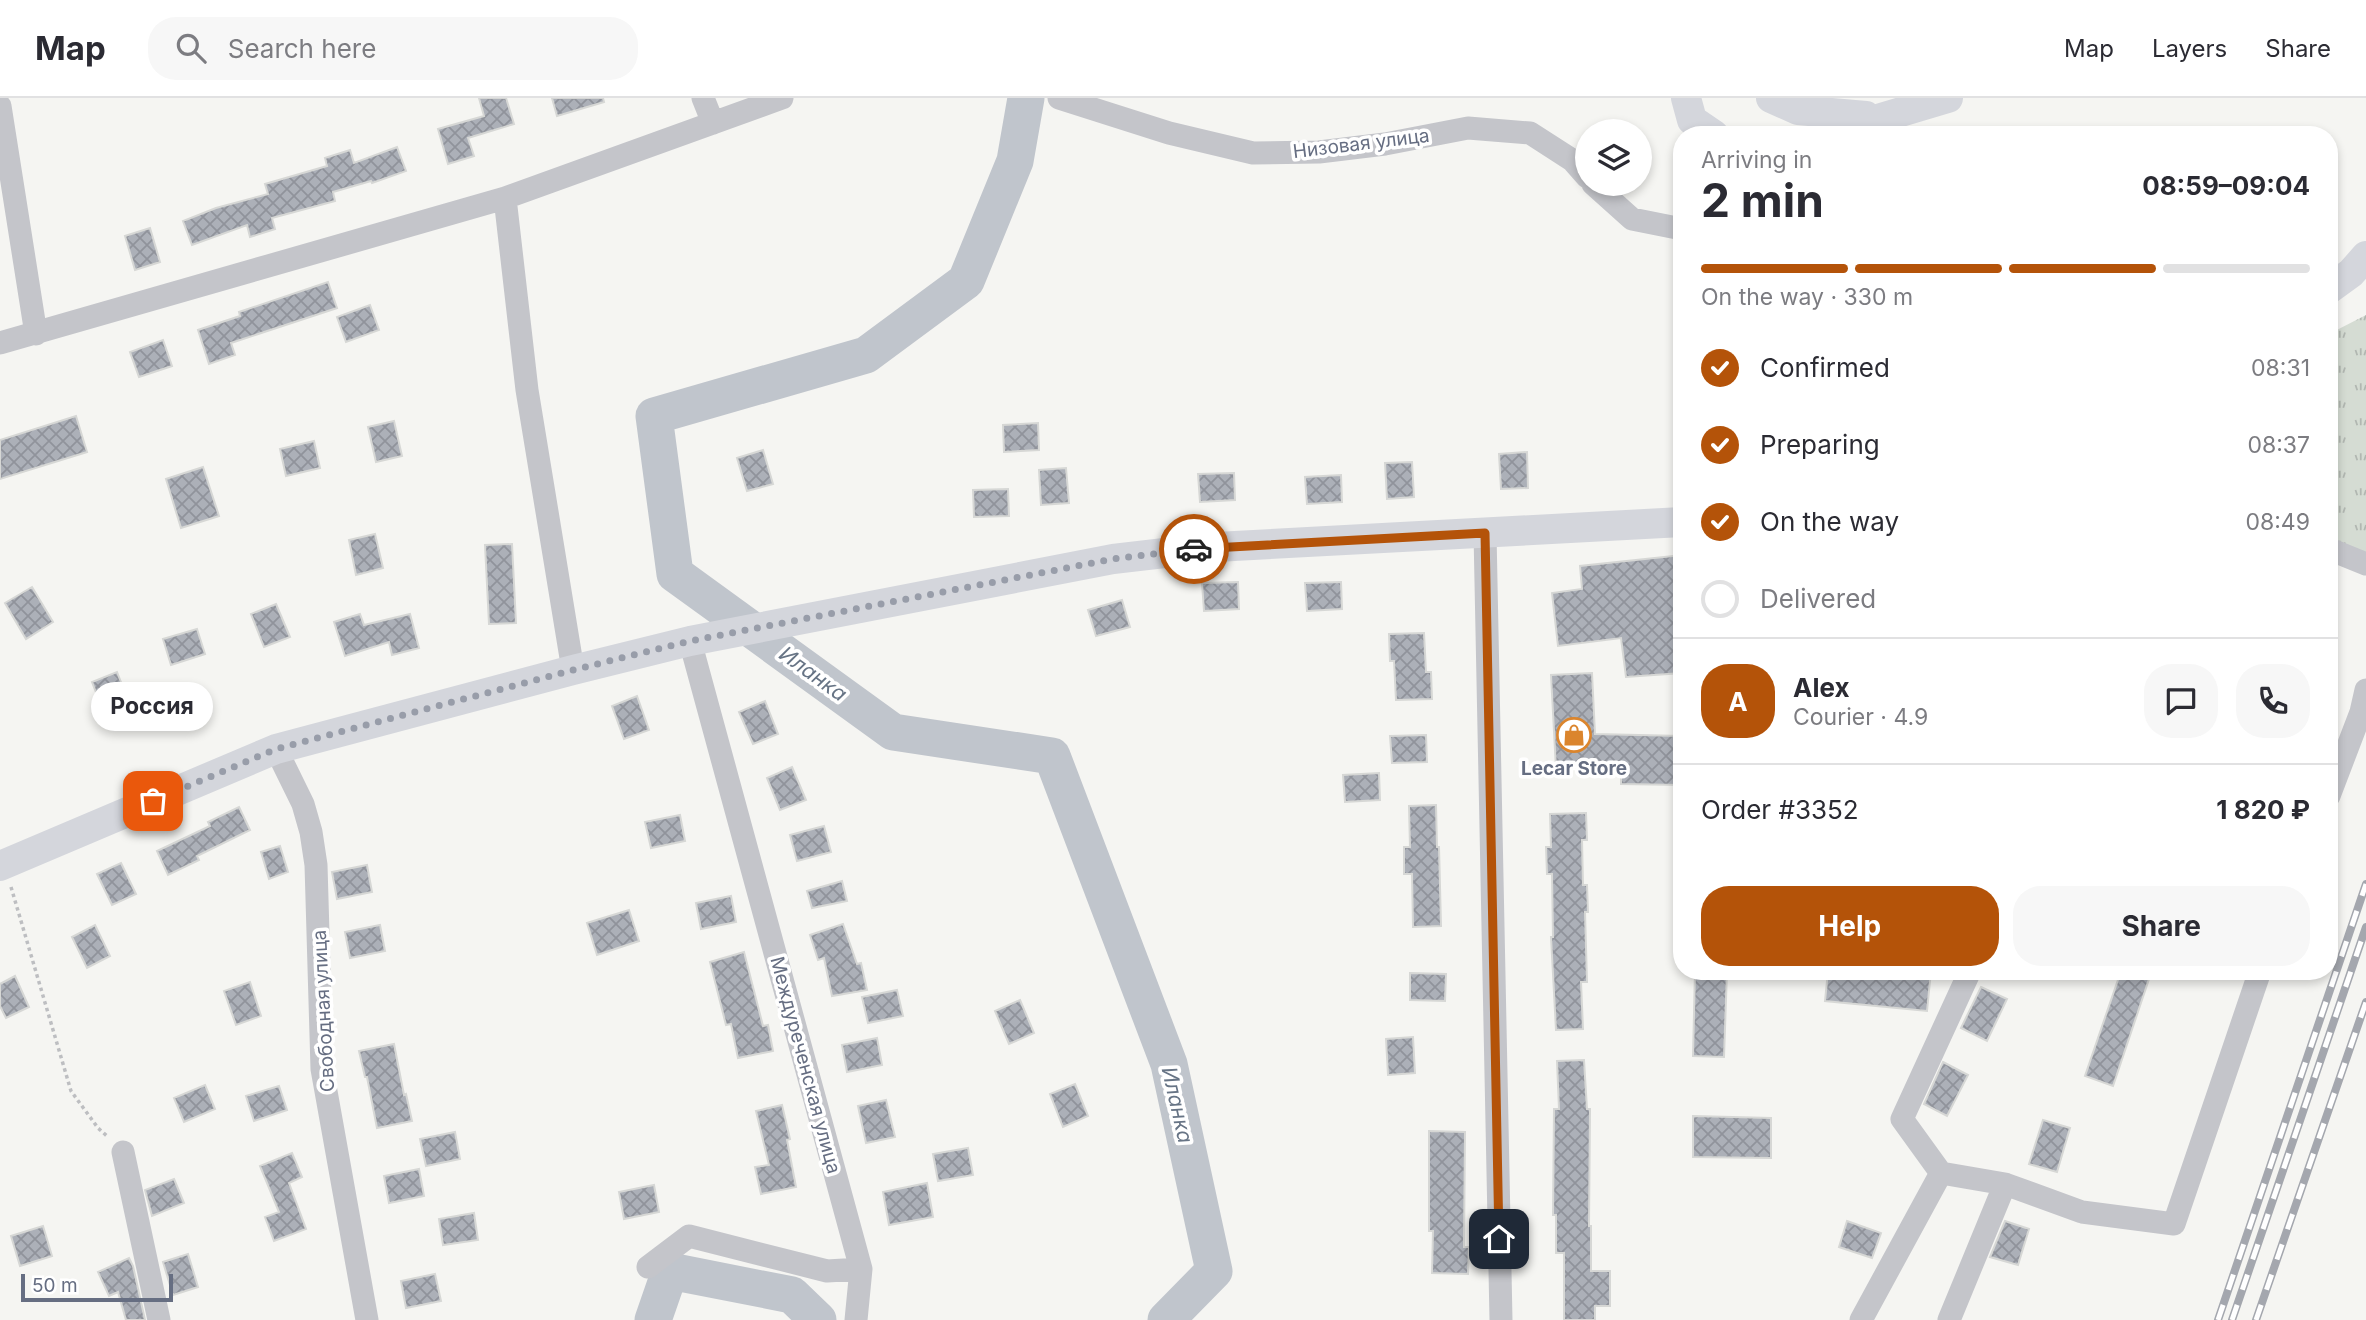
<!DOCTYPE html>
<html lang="en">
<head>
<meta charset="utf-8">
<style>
  body { margin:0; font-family:Inter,sans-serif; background:#f7f7f7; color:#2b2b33; height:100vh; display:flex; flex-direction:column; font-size:26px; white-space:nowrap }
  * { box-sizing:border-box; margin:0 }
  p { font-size:23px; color:#7c7c81 }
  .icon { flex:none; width:38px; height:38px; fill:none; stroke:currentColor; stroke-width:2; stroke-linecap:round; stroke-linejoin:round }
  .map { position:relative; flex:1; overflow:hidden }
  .details { position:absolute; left:1673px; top:28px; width:665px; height:854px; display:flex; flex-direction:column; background:#fff; border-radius:28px; box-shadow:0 4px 10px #0003 }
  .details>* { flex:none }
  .buttons { position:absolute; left:1575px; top:21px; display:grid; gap:14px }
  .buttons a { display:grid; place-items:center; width:77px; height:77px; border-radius:50%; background:#fff; box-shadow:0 4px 10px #0003; font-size:35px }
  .scale { position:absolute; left:21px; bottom:18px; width:152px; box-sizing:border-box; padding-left:7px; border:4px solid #666e82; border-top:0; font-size:19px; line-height:24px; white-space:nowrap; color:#666e82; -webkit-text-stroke:5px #fff; paint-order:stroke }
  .pin { position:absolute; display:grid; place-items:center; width:60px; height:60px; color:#fff; margin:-30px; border-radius:14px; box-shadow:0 4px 10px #0006 }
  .courier { position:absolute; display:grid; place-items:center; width:70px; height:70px; margin:-35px; border:5px solid #b45309; border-radius:50%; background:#fff; color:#222; box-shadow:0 2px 9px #0007 }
  .bubble { position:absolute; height:49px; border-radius:24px; background:#fff; box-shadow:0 4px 10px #0003; font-size:23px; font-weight:700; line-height:49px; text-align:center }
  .summary em { font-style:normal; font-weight:700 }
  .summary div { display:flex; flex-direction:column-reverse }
  .summary { display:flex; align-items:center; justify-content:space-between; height:119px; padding:0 28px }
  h1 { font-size:46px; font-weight:700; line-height:52px }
  .bar { display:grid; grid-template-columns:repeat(4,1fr); gap:10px 7px; align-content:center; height:84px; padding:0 28px }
  .bar i { height:9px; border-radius:5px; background:#e1e1e2 }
  .bar .on { background:#b45309 }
  .bar p { grid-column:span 4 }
  .line { display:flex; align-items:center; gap:18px; padding:0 28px; border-top:2px solid #e1e1e2 }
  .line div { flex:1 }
  .round { display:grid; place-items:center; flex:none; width:74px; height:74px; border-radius:28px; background:#f7f7f7 }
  ol { padding:0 28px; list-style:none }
  li { display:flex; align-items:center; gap:21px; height:77px }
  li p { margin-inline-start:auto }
  li .icon { padding:7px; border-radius:50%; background:#b45309; color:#fff; stroke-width:4 }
  li:last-child { color:#7c7c81 }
  li i { width:38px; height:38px; border:4px solid #e1e1e2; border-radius:50% }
  .cta { display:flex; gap:14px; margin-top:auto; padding:14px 28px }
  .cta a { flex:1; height:80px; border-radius:28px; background:#b45309; color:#fff; font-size:28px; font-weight:700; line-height:80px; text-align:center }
  .cta a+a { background:#f7f7f7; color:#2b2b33 }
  header { display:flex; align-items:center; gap:42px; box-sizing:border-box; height:98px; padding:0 35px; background:#fff; border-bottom:2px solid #e1e1e2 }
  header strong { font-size:33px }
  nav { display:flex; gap:38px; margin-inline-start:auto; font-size:24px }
  .search { width:490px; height:63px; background:#f7f7f7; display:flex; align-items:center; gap:18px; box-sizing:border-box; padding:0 24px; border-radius:28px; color:#7c7c81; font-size:26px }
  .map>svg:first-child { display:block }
  .grass { fill:url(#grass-tufts) }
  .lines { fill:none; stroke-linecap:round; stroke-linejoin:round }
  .river { stroke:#c0c5cc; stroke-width:37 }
  .building { fill:url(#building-cross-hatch); stroke:#d6d7d5; stroke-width:2 }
  .path { stroke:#bdbec1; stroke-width:3.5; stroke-dasharray:3.5 3.5; stroke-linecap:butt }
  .minor { stroke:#c4c5ca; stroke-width:23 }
  .major { stroke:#d4d6dc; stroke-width:30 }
  .rail-casing { stroke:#a4a7ae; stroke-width:8 }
  .rail { stroke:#fff; stroke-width:5; stroke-dasharray:16; stroke-linecap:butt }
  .done { stroke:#989da9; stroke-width:7; stroke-dasharray:0 12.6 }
  .route { stroke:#b45309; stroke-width:9 }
  .labels { text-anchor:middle; stroke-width:7; stroke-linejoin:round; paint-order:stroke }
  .street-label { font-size:19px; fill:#666e82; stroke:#fff }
  .poi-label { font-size:19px; font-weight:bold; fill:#666e82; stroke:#fff }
  .water-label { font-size:21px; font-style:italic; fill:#677485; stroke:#fff }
</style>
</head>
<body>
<header>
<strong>Map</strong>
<div class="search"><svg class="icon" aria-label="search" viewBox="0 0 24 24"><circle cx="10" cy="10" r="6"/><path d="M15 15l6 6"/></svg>Search here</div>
<nav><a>Map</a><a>Layers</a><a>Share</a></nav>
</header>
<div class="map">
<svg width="2366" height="1222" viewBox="0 0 2366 1222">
  <defs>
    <pattern id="grass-tufts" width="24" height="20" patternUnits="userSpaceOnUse" patternTransform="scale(1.75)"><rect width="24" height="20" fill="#d5dcd3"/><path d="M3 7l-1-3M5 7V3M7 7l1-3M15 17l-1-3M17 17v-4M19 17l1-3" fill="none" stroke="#b1b7b1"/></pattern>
    <pattern id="building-cross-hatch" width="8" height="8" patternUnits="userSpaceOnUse" patternTransform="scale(1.75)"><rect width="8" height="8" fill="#acb0b8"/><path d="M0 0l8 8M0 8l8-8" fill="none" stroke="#90939b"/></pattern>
  </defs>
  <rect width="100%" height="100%" fill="#f5f5f2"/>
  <!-- grass -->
  <path class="grass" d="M2366 217V460L2329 446V236Z"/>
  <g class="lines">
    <!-- river -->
    <path class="river" d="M1026 0 1015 63 966 183 866 257 654 318 675 476 893 634 1052 658 1169 966 1214 1173 1166 1222
      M653 1222 670 1173 792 1197 818 1222"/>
  </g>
  <!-- building -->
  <path class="building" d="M479 0H506L514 26 468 40 474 58 448 66 438 31 484 18Z
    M552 0H603L604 4 557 18Z
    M397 49 406 73 372 85 371 83 333 94 335 103 272 120 275 131 250 139 247 127 192 147 183 123 216 110 268 96 265 86 327 68 325 60 350 52 354 65Z
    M150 130 160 164 135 172 125 138Z
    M328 184 337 210 231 245 235 257 209 266 198 232 240 218 239 214Z
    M370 207 379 232 346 244 337 219Z
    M163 242 172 268 139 279 130 254Z
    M76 318 87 354 0 381V342Z
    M394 323 402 358 376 364 368 329Z
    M1038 325 1039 352 1004 354 1003 327Z
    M314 343 320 370 286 378 280 351Z
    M763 352 773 386 747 393 737 360Z
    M1527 354 1528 390 1501 391 1499 356Z
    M1412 364 1414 399 1387 401 1385 365Z
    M203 369 219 418 181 430 166 381Z
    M1066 370 1069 405 1041 407 1039 372Z
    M1234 375 1235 402 1200 404 1198 376Z
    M1341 377 1342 404 1307 406 1305 379Z
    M1008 391 1009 418 974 419 973 392Z
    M375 436 383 470 356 477 349 442Z
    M512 446 516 525 489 526 485 447Z
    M1682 457V575L1626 579 1621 540 1558 548 1552 495 1582 491 1580 468Z
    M1238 484 1239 511 1204 513 1202 485Z
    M1341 484 1342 511 1307 513 1305 485Z
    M32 489 53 524 26 541 5 505Z
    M1122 502 1130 529 1096 538 1088 512Z
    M276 506 290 539 264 549 251 516Z
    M360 516 364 527 410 516 419 550 392 557 389 544 345 558 334 524Z
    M197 531 205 556 171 567 163 541Z
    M1424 535 1426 574H1431L1432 601 1396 602 1394 563H1390L1389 536Z
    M117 574 130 607 105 617 92 584Z
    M1592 575 1595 636 1682 638V687L1621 686V668L1556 671 1551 577Z
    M637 598 649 632 624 641 612 608Z
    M765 603 778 636 753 646 739 614Z
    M1426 637 1427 664 1392 665 1390 638Z
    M792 669 806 702 780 712 767 680Z
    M1379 675 1380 702 1345 704 1343 677Z
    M1436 707 1437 749H1439L1441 828 1413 829 1412 776H1404V749H1410L1409 708Z
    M239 709 250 732 197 758 199 762 168 777 157 753 210 728 208 724Z
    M1586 715 1587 742H1582L1583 787H1587L1588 814H1585L1587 884H1581L1583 931 1556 932 1551 839H1553L1552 776H1547L1546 749H1551L1550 716Z
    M680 717 685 743 651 750 645 724Z
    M824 728 831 754 797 763 790 737Z
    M280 748 288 774 269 781 261 754Z
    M121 765 136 796 112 807 97 776Z
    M367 767 372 794 337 801 332 774Z
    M842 783 847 803 812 810 807 793Z
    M731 798 736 824 701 831 696 805Z
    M629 812 639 843 597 857 587 825Z
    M843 826 857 866 861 865 867 892 832 898 824 860 818 862 810 837Z
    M95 827 110 858 87 870 72 839Z
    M380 827 385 853 350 860 345 834Z
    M744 854 763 928 768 927 773 953 738 960 731 926 726 927 710 864Z
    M1695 873H1727L1724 959 1693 958Z
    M1828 873H1931L1927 913 1825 903Z
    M2121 873H2138L2150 878 2113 988 2085 978Z
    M1410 875 1446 876 1445 903 1410 902Z
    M15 878 29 909 6 920 0 908V886Z
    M250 884 261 918 236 927 224 893Z
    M1981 889 2007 901 1987 943 1961 930Z
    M897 892 903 918 868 925 862 899Z
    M1020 902 1034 935 1009 946 995 913Z
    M1413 939 1415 975 1388 977 1386 941Z
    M877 940 882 967 847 974 842 947Z
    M394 946 404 997 406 996 412 1023 377 1030 367 979H365L359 953Z
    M1584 962 1587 1011H1590L1589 1128H1591V1173H1610V1208H1595V1222H1564V1155H1556V1117H1553L1554 1011H1559L1557 963Z
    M1943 964 1968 977 1947 1018 1924 1006Z
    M1075 986 1088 1018 1063 1029 1050 996Z
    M205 987 215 1011 184 1024 174 1000Z
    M279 988 287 1012 254 1023 246 998Z
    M886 1002 895 1039 866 1045 858 1008Z
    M782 1007 790 1041 787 1042 796 1089 761 1096 755 1069 769 1067 756 1013Z
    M1693 1018 1771 1020V1060L1693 1059Z
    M2043 1022 2070 1030 2057 1074 2029 1066Z
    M1429 1033 1465 1034 1464 1149H1469L1468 1176 1432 1175 1433 1133H1429Z
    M455 1034 460 1061 426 1068 420 1041Z
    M968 1050 973 1077 938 1083 933 1056Z
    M292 1055 302 1079 289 1085 306 1131 274 1143 265 1119 279 1114 260 1068Z
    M419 1071 424 1098 389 1105 384 1078Z
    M174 1081 184 1105 152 1118 145 1092Z
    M927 1085 933 1119 889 1127 883 1094Z
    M654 1087 659 1114 624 1121 619 1094Z
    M474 1115 478 1142 443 1147 439 1121Z
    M1847 1123 1881 1135 1872 1160 1839 1149Z
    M2005 1123 2029 1131 2018 1167 1990 1159Z
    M43 1128 52 1158 20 1168 11 1138Z
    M188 1156 198 1189 173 1197 163 1164Z
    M129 1160 133 1168 145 1222H126L118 1194 109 1198 98 1174Z
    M435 1176 441 1203 406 1210 401 1183Z"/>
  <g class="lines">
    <!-- path -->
    <path class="path" d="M11 789 71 993 98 1030 108 1039"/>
    <!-- minor -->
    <path class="minor" d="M703 0 713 25
      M1059 0 1169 35 1253 55 1319 54 1385 46 1468 30 1530 35 1572 62 1587 79
      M0 8 36 236
      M1593 86 1632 121 1682 131
      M0 245 505 100
      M1485 435 1501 1222
      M2329 451 2366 466
      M573 572 527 292 505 100 782 0
      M276 651 303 706 311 734 316 767 322 971 367 1222
      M2329 698 2361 614 2366 592
      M123 1054 159 1222
      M2005 1086 2082 1114 2174 1126 2260 873
      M648 1169 689 1138 827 1173 861 1171 690 543
      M856 1222 861 1171
      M1861 1222 1941 1075
      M1949 1222 2005 1086 1941 1075 1902 1021 1970 873"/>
    <!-- major -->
    <path class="major" d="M1686 0 1692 22 1714 37
      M1771 0 1798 12 1866 18
      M1824 37 1948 0
      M2329 191 2351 175 2366 158
      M0 768 276 651 573 572 690 543 1113 461 1216 449 1682 424"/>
    <!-- rail casing -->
    <g class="rail-casing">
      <path id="rail" d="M2218 1222 2366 786
        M2232 1222 2366 829
        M2256 1222 2366 904"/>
    </g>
    <!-- rail -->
    <use href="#rail" class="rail"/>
  </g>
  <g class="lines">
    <!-- done -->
    <path class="done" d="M153 703 276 651 573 572 690 543 1113 461 1194 451"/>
    <!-- route -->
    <path class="route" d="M1194 451 1485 435 1499 1141"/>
  </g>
  <!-- icons -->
  <defs>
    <g id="shop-ring" transform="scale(1.75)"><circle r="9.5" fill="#fff" stroke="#db852d" stroke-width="1.5"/><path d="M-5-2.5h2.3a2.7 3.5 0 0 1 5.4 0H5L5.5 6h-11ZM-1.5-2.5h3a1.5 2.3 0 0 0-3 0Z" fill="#db852d"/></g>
  </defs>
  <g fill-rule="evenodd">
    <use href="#shop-ring" x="1574" y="637"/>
  </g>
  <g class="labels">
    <!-- street labels -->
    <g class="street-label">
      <text transform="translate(1361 45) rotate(-7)" y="7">Низовая улица</text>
      <text transform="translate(323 913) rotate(-93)" y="7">Свободная улица</text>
      <text transform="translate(806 967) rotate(75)" y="7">Междуреченская улица</text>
    </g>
    <!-- poi labels -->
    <g class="poi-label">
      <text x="1574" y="677">Lecar Store</text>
    </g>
    <!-- water labels -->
    <g class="water-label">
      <text transform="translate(813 576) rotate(36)" y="7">Иланка</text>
      <text transform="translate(1177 1007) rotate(77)" y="7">Иланка</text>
    </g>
  </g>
</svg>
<div class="buttons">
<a><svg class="icon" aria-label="layers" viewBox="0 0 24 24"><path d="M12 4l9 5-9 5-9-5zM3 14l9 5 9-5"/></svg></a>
</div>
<div class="scale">50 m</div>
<div class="pin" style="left:153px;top:703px;background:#ea580c"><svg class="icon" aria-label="bag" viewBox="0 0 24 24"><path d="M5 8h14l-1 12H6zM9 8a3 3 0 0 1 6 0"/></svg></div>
<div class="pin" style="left:1499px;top:1141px;background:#1f2937"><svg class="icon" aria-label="home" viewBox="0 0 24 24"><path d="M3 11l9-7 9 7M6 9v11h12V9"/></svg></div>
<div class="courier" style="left:1194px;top:451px"><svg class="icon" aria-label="car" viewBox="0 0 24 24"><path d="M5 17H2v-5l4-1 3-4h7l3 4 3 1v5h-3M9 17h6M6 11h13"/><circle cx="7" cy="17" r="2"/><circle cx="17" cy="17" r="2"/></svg></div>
<div class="bubble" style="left:91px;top:584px;width:122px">Россия</div>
<section class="details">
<div class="summary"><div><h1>2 min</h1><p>Arriving in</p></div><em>08:59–09:04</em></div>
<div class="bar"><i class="on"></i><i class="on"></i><i class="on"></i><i></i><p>On the way · 330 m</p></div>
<ol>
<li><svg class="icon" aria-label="check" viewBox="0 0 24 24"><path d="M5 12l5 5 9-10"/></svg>Confirmed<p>08:31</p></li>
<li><svg class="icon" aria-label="check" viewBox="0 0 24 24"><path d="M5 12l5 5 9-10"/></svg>Preparing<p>08:37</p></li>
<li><svg class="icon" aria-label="check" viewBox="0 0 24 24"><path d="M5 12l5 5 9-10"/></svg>On the way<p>08:49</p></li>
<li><i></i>Delivered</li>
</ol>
<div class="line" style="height:126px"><b class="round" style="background:#b45309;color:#fff">A</b><div><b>Alex</b><p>Courier · 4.9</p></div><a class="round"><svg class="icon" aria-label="chat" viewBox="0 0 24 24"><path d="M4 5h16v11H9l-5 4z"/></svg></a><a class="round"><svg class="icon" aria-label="phone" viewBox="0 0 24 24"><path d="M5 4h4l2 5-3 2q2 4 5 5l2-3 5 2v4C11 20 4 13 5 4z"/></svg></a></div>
<div class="line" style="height:91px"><div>Order #3352</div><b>1 820 ₽</b></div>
<div class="cta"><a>Help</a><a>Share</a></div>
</section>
</div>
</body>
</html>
